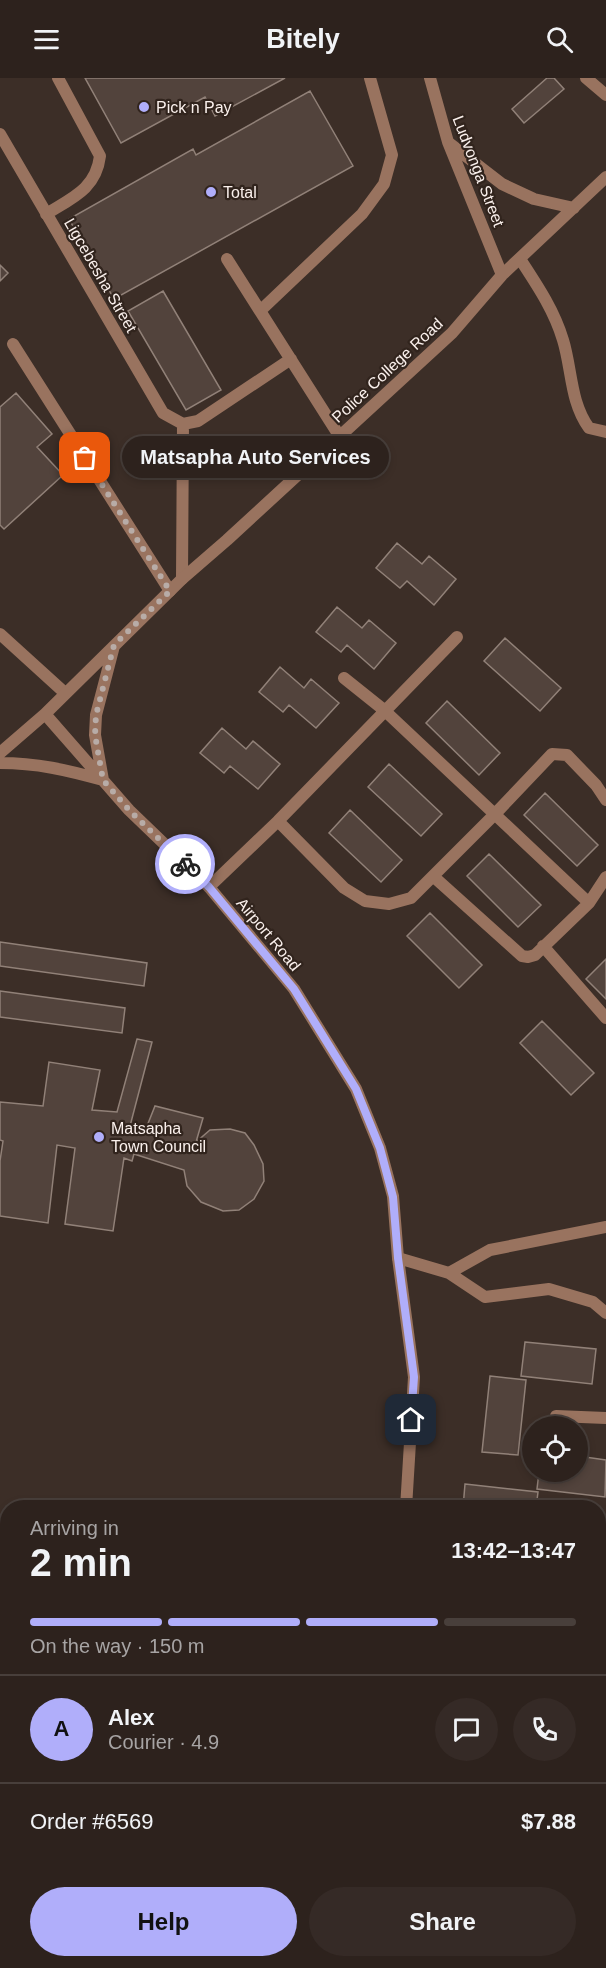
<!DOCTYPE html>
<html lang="en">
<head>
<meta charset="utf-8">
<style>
  body { margin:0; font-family:Arial,sans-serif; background:#352a26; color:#f1f3f6; height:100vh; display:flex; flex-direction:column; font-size:22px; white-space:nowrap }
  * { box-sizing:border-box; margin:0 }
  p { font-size:20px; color:#a7a4a4 }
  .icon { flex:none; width:33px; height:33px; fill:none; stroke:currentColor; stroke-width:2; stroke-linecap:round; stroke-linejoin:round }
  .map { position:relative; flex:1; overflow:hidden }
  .panel { position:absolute; left:0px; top:1422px; width:606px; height:468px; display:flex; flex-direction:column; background:#2d221d; border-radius:24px 24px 0 0; box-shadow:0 3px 9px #0003,0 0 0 2px #483f3b }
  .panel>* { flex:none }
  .controls { position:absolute; left:522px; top:1338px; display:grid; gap:12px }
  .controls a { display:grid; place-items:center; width:66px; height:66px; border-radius:50%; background:#2d221d; box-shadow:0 3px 9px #0003,0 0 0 2px #483f3b; font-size:30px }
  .pin { position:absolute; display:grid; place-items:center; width:51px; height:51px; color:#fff; margin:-26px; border-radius:12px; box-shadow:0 3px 9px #0006 }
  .courier { position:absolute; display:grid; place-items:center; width:60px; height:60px; margin:-30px; border:4px solid #b0aefa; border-radius:50%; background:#fff; color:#222; box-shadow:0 2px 8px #0007 }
  .bubble { position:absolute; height:42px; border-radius:21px; background:#2d221d; box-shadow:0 3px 9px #0003,0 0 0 2px #483f3b; font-size:20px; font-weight:700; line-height:42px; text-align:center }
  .summary em { font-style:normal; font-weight:700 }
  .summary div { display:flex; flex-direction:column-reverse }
  .summary { display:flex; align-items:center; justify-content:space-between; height:102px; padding:0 30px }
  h1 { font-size:39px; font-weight:700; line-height:45px }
  .bar { display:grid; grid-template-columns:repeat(4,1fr); gap:9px 6px; align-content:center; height:72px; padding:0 30px }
  .bar i { height:8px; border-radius:4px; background:#483f3b }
  .bar .current { background:#b0aefa }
  .bar p { grid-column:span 4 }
  .line { display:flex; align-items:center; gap:15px; padding:0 30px; border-top:2px solid #483f3b }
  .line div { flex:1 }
  .round { display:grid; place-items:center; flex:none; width:63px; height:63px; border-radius:32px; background:#352a26 }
  .primary-button { display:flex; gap:12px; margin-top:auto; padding:12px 30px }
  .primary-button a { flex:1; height:69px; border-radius:36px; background:#b0aefa; color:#111; font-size:24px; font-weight:700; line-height:69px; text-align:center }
  .primary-button a+a { background:#352a26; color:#f1f3f6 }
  header { display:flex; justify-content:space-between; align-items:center; height:78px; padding:0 30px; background:#2d221d; font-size:27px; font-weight:700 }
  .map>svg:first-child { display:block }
  .building { fill:#52433c; stroke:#918178; stroke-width:1.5 }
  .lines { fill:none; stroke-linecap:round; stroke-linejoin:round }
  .service { stroke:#99735f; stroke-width:12 }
  .minor { stroke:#99735f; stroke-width:12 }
  .tertiary { stroke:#99735f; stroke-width:12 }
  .done { stroke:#b8aca7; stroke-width:6; stroke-dasharray:0 10.8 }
  .route { stroke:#b0aefa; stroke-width:8 }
  .poi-dot { fill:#b0aefa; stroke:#31241d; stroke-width:2 }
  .labels { text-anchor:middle; stroke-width:4.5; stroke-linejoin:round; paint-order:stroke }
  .poi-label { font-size:16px; fill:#faf0ec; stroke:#31241d; text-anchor:start }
  .street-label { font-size:16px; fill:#faf0ec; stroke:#31241d }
</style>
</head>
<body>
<header><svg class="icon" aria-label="menu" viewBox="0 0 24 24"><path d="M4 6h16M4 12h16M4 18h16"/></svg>Bitely<svg class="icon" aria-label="search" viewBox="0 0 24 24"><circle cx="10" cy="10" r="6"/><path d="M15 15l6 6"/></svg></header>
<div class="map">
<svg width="606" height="1890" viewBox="0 0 606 1890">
  <rect width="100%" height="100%" fill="#3c2e27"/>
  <!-- building -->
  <path class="building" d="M85 0H285L215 38 205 19 121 65Z
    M547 0H554L564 11 524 45 512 31Z
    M310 13 353 88 114 221 69 141 193 71 196 77Z
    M0 187 8 195 0 203Z
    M163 213 221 312 186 332 128 233Z
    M16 315 52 356 37 369 63 397 4 451 0 447V329Z
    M397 465 422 486 429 478 456 501 434 527 407 503 400 510 376 490Z
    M337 529 362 550 369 542 396 565 374 591 347 567 341 574 316 554Z
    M505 560 561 610 540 633 484 583Z
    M280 589 304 610 311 601 339 625 316 650 289 627 283 634 259 614Z
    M447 623 500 675 479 697 426 645Z
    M222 650 246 671 253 663 280 686 258 711 230 688 224 695 200 675Z
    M389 686 442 736 421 758 368 709Z
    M545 715 598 767 577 788 524 737Z
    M350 732 402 782 381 804 329 755Z
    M489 776 541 827 518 849 467 798Z
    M430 835 482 887 459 910 407 858Z
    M0 864 147 885 144 908 0 888Z
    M606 881V921L586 901Z
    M0 913 125 930 122 955 0 939Z
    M542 943 594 995 571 1017 520 965Z
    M137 961 152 964 130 1048 145 1053 155 1028 203 1040 196 1064 210 1052 230 1051 245 1055 254 1067 263 1086 264 1103 254 1121 239 1132 223 1133 201 1124 187 1108 184 1092 134 1076 132 1083 124 1080 113 1153 65 1146 75 1070 57 1067 48 1145 0 1138V1083L3 1063 0 1062V1024L43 1028 49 984 100 992 92 1032 117 1034Z
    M525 1264 596 1271 592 1306 521 1298Z
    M490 1298 526 1302 518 1377 482 1374Z
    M578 1378 606 1382 605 1419 537 1411 539 1394H578Z
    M465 1406 538 1414 536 1430H463Z
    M78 1882H114L113 1890H77Z"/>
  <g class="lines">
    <!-- service -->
    <path class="service" d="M586 0 606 17
      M0 56 163 335 183 346
      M46 136C72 120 96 111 100 78L58 0
      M227 181 340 359
      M260 233 362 136 384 106 392 77 370 0
      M13 266 170 513
      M183 346 198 343 291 281
      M182 501 183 346
      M0 556 65 615
      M27 1890 28 1882"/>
    <!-- minor -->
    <path class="minor" d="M520 181C537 207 554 232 563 262 572 291 570 324 589 350L606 354
      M344 600 384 632 589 825
      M278 743 344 810 365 823 389 826 411 820 495 736 552 676 567 677 596 707 606 722
      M434 799 522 878 528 879 535 877 589 825 606 799
      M209 809 278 743 457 559
      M543 868 606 940
      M398 1180 449 1195 485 1219 549 1211 593 1224 606 1235
      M449 1195 490 1172 606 1149
      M556 1338 606 1340
      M598 1476 606 1474
      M598 1672 606 1673
      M598 1715 606 1697"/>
    <!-- tertiary -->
    <path class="tertiary" d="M430 0 448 64 502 197
      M449 65 502 106 534 121 574 130
      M45 636 129 732 209 809 294 911 356 1011 380 1070 393 1118 398 1180 414 1299 406 1430
      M0 675 45 636 182 501 227 462 452 255 502 197 606 99
      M0 685C37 685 67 692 103 702L95 657 96 637 114 568
      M363 1890V1882"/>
  </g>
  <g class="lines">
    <!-- done -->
    <path class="done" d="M85 380 170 513 114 567 96 637 95 657 103 702 129 732 185 786"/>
    <!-- route -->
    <path class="route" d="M185 786 209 809 294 911 356 1011 380 1070 393 1119 398 1180 414 1299 411 1342"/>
  </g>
  <!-- markers -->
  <g class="poi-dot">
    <circle cx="144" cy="29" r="6"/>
    <circle cx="211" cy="114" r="6"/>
    <circle cx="99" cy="1059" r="6"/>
  </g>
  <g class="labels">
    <!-- poi labels -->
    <g class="poi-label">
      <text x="156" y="35">Pick n Pay</text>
      <text x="223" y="120">Total</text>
      <text x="111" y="1056">Matsapha<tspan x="111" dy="18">Town Council</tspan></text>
    </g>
    <!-- street labels -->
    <g class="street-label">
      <text transform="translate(479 93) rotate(69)" y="6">Ludvonga Street</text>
      <text transform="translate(101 197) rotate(60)" y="6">Ligcebesha Street</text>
      <text transform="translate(387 292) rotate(-43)" y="6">Police College Road</text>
      <text transform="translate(269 856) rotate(50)" y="6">Airport Road</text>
    </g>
  </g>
</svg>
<div class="controls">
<a><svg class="icon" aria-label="locate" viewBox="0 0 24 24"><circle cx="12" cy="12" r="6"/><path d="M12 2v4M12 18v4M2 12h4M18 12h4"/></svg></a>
</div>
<div class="pin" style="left:85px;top:380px;background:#ea580c"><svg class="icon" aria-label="bag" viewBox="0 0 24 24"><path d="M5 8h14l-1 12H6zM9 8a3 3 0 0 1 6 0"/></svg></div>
<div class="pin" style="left:411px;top:1342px;background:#1f2937"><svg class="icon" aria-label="home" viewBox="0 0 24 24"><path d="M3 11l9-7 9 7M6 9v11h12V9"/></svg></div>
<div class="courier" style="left:185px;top:786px"><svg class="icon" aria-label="bike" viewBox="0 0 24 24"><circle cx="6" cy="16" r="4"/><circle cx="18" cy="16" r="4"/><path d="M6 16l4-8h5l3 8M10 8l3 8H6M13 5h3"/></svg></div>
<div class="bubble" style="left:122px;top:358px;width:267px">Matsapha Auto Services</div>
<section class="panel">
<div class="summary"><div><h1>2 min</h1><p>Arriving in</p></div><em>13:42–13:47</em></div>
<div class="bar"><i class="current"></i><i class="current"></i><i class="current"></i><i></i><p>On the way · 150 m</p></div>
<div class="line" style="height:108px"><b class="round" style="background:#b0aefa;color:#111">A</b><div><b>Alex</b><p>Courier · 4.9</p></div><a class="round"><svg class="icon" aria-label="chat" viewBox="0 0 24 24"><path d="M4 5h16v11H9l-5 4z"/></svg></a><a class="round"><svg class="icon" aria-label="phone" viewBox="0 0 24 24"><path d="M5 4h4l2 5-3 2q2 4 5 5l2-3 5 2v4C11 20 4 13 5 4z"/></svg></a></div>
<div class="line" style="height:78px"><div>Order #6569</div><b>$7.88</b></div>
<div class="primary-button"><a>Help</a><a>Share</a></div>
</section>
</div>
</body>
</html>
